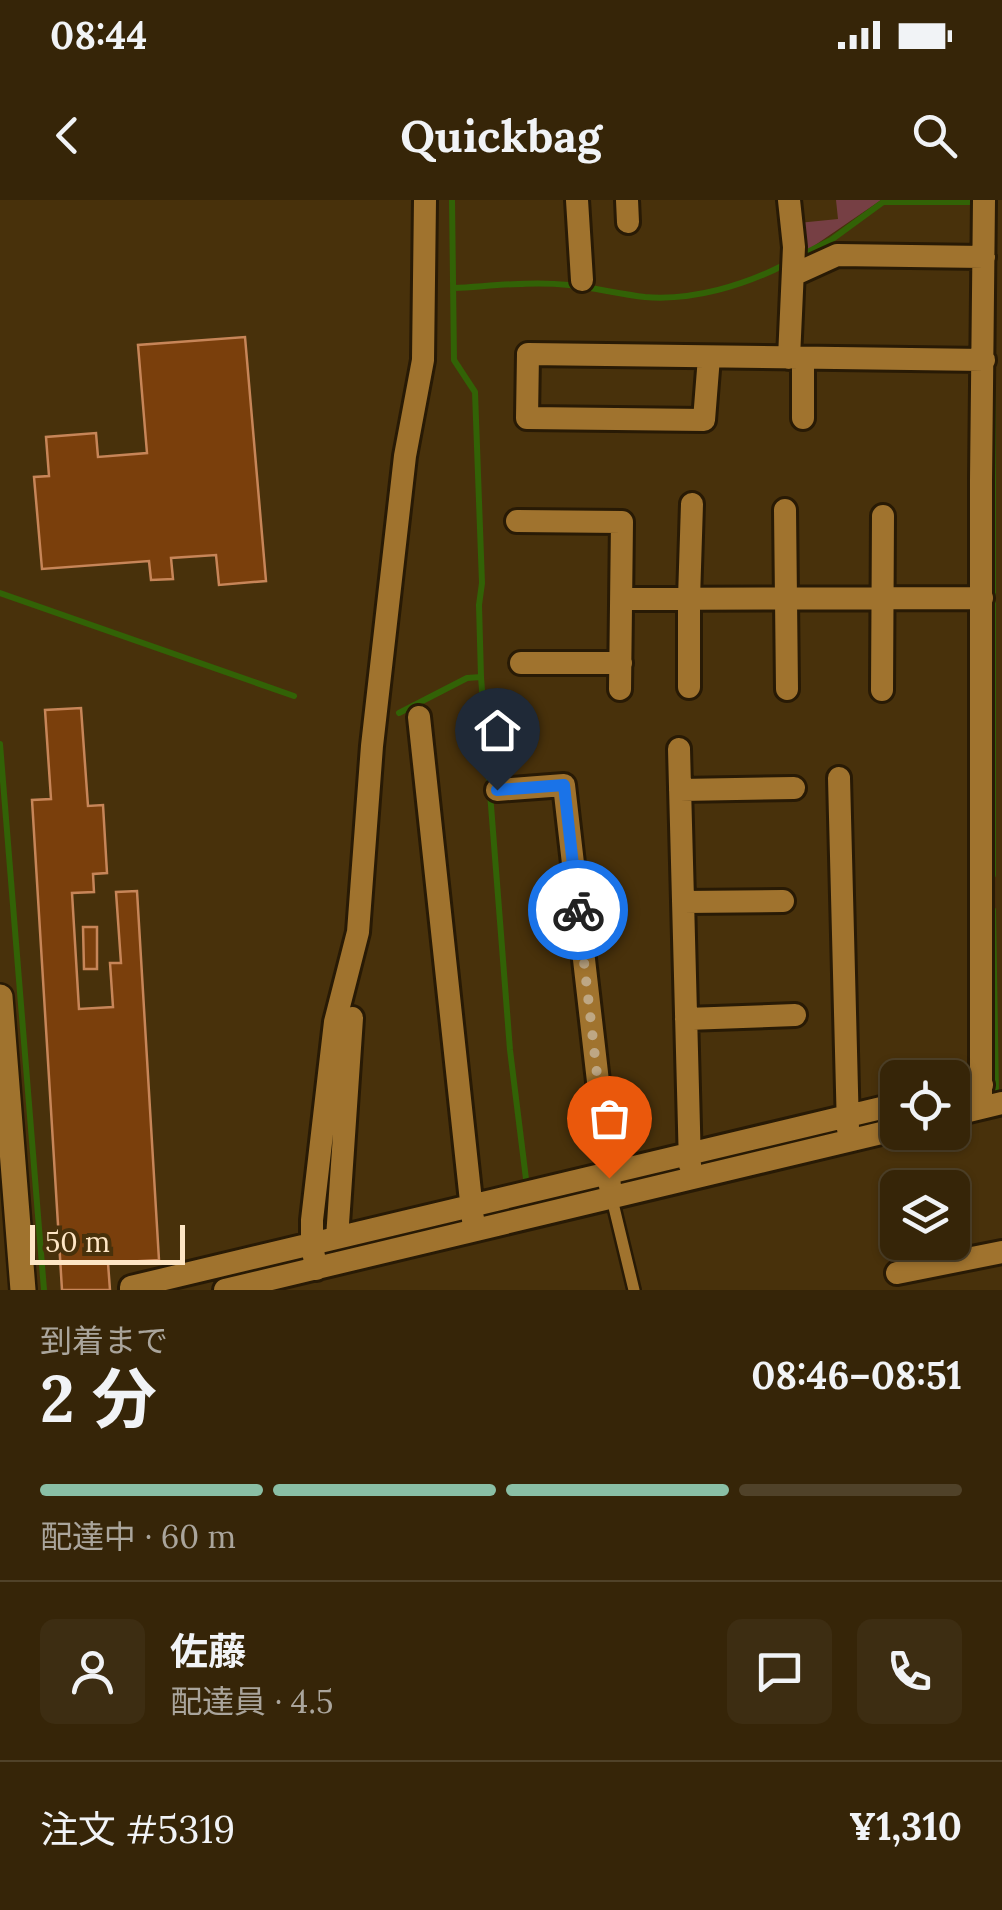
<!DOCTYPE html>
<html lang="ja">
<head>
<meta charset="utf-8">
<style>
  body { margin:0; font-family:Lora,"Noto Sans JP",serif; background:#3d2d12; color:#f1f3f6; height:100vh; display:flex; flex-direction:column; font-size:38px; white-space:nowrap }
  * { box-sizing:border-box; margin:0 }
  p { font-size:32px; color:#aaa59c }
  .icon { flex:none; width:55px; height:55px; fill:none; stroke:currentColor; stroke-width:2; stroke-linecap:round; stroke-linejoin:round }
  .map { position:relative; height:1090px; overflow:hidden }
  .details { display:flex; flex-direction:column; background:#362508; flex:1 }
  .details>* { flex:none }
  .fabs { position:absolute; left:880px; top:860px; display:grid; gap:20px }
  .fabs a { display:grid; place-items:center; width:90px; height:90px; border-radius:15px; background:#362508; box-shadow:0 2px 8px #0004,0 0 0 2px #504229; font-size:50px }
  .scale { position:absolute; left:30px; bottom:25px; width:155px; box-sizing:border-box; padding-left:10px; border:5px solid #fee6c5; border-top:0; font-size:28px; line-height:35px; white-space:nowrap; color:#fee6c5; -webkit-text-stroke:8px #48310b; paint-order:stroke }
  .pin { position:absolute; display:grid; place-items:center; width:85px; height:85px; color:#fff; margin:-102px -42px; border-radius:50% 50% 50% 0; rotate:-45deg; box-shadow:0 0 10px #0007 }
  .pin .icon { rotate:45deg }
  .courier { position:absolute; display:grid; place-items:center; width:100px; height:100px; margin:-50px; border:8px solid #1a73e8; border-radius:50%; background:#fff; color:#222; box-shadow:0 2px 12px #0007 }
  .summary em { font-style:normal; font-weight:700 }
  .summary div { display:flex; flex-direction:column-reverse }
  .summary { display:flex; align-items:center; justify-content:space-between; height:170px; padding:0 40px }
  h1 { font-size:65px; font-weight:700; line-height:75px }
  .bar { display:grid; grid-template-columns:repeat(4,1fr); gap:15px 10px; align-content:center; height:120px; padding:0 40px }
  .bar i { height:12px; border-radius:8px; background:#504229 }
  .bar .on { background:#8abfa5 }
  .bar p { grid-column:span 4 }
  .line { display:flex; align-items:center; gap:25px; padding:0 40px; border-top:2px solid #504229 }
  .line div { flex:1 }
  .round { display:grid; place-items:center; flex:none; width:105px; height:105px; border-radius:15px; background:#3d2d12 }
  .status { display:flex; justify-content:space-between; align-items:center; height:70px; padding:0 50px; background:#362508; direction:ltr }
  .status svg { height:28px; fill:currentColor }
  header { display:flex; justify-content:space-between; align-items:center; height:130px; padding:0 40px; background:#362508; font-size:45px; font-weight:700 }
  .map>svg:first-child { display:block }
  .green { fill:#763f44 }
  .lines { fill:none; stroke-linecap:round; stroke-linejoin:round }
  .stream { stroke:#326206; stroke-width:6 }
  .building { fill:#7a3f0c; stroke:#c78558; stroke-width:2.5 }
  .service-casing { stroke:#281a05; stroke-width:16 }
  .minor-casing { stroke:#281a05; stroke-width:28 }
  .tertiary-casing { stroke:#281a05; stroke-width:30 }
  .service { stroke:#a0732e; stroke-width:11 }
  .minor { stroke:#a0732e; stroke-width:22 }
  .tertiary { stroke:#a0732e; stroke-width:25 }
  .done { stroke:#bea784; stroke-width:10; stroke-dasharray:0 18 }
  .route { stroke:#1a73e8; stroke-width:12 }
</style>
</head>
<body>
<div class="status"><b>08:44</b><svg viewBox="0 0 49 12"><path d="M0 12V9h3v3zM5 12V6h3v6zM10 12V3h3v9zM15 12V0h3v12zM26 1h20v11H26zM47 4h2v5h-2z"/></svg></div>
<header><svg class="icon" aria-label="back" viewBox="0 0 24 24"><path d="M15 5l-7 7 7 7"/></svg>Quickbag<svg class="icon" aria-label="search" viewBox="0 0 24 24"><circle cx="10" cy="10" r="6"/><path d="M15 15l6 6"/></svg></header>
<div class="map">
<svg width="1002" height="1090" viewBox="0 0 1002 1090">
  <rect width="100%" height="100%" fill="#48310b"/>
  <!-- green -->
  <path class="green" d="M836 0H881L805 52 801 50 798 23 838 19Z"/>
  <g class="lines">
    <!-- stream -->
    <path class="stream" d="M452 0 454 160 475 192 482 383 479 405 481 477 510 850 527 987
      M802 55 831 40 883 2H978
      M454 88C492 86 531 81 569 85 595 88 620 94 645 97 693 101 745 85 786 64
      M0 393 294 496
      M399 513 467 478 481 477
      M0 544 44 1090
      M993 675V171
      M993 710 996 893
      M855 926 898 917
      M748 951 843 929"/>
  </g>
  <!-- building -->
  <path class="building" d="M245 137 266 381 219 385 216 355 171 358 173 379 151 380 149 361 42 369 34 277 49 276 46 237 96 233 98 257 147 253 138 145Z
    M81 508 88 606 103 605 107 673 93 674 94 692 72 693 79 809 113 807 110 763H121L116 692 137 691 159 1060 108 1063 110 1090H62L32 600 51 599 45 510Z
    M83 727H97V769H84Z"/>
  <g class="lines">
    <!-- service casing -->
    <g class="service-casing">
      <path id="service" d="M612 999 634 1090"/>
    </g>
    <!-- minor casing -->
    <g class="minor-casing">
      <path id="minor" d="M577 0 582 80
        M627 0 628 22
        M789 0 794 47 789 158
        M793 75 837 55 984 57
        M709 157 704 220 527 218 528 154 984 160
        M803 218V158
        M785 310 787 489
        M517 321 622 322 620 489
        M623 399 982 398
        M521 463H621
        M689 487V399L692 304
        M882 490 883 316
        M419 517 473 1020
        M679 549 690 965
        M839 578 848 929
        M497 590 564 585 610 986
        M680 590 794 588
        M683 702 783 701
        M686 819 795 815
        M952 892 982 885
        M981 907V280L984 0
        M952 915 1002 903
        M337 1038 352 818
        M316 1069 312 1044V1020L335 822 358 732 372 546 405 256 423 160 425 0
        M897 1073 1002 1052
        M131 1090V1087L898 904
        M225 1090 898 929"/>
    </g>
    <!-- tertiary casing -->
    <g class="tertiary-casing">
      <path id="tertiary" d="M0 797 23 1090"/>
    </g>
    <!-- service -->
    <use href="#service" class="service"/>
    <!-- minor -->
    <use href="#minor" class="minor"/>
    <!-- tertiary -->
    <use href="#tertiary" class="tertiary"/>
  </g>
  <g class="lines">
    <!-- done -->
    <path class="done" d="M578 710 609 978"/>
    <!-- route -->
    <path class="route" d="M497 590 564 585 578 710"/>
  </g>
</svg>
<div class="fabs">
<a><svg class="icon" aria-label="locate" viewBox="0 0 24 24"><circle cx="12" cy="12" r="6"/><path d="M12 2v4M12 18v4M2 12h4M18 12h4"/></svg></a>
<a><svg class="icon" aria-label="layers" viewBox="0 0 24 24"><path d="M12 4l9 5-9 5-9-5zM3 14l9 5 9-5"/></svg></a>
</div>
<div class="scale">50 m</div>
<div class="pin" style="left:609px;top:978px;background:#ea580c"><svg class="icon" aria-label="bag" viewBox="0 0 24 24"><path d="M5 8h14l-1 12H6zM9 8a3 3 0 0 1 6 0"/></svg></div>
<div class="pin" style="left:497px;top:590px;background:#1f2937"><svg class="icon" aria-label="home" viewBox="0 0 24 24"><path d="M3 11l9-7 9 7M6 9v11h12V9"/></svg></div>
<div class="courier" style="left:578px;top:710px"><svg class="icon" aria-label="bike" viewBox="0 0 24 24"><circle cx="6" cy="16" r="4"/><circle cx="18" cy="16" r="4"/><path d="M6 16l4-8h5l3 8M10 8l3 8H6M13 5h3"/></svg></div>
</div>
<section class="details">
<div class="summary"><div><h1>2 分</h1><p>到着まで</p></div><em>08:46–08:51</em></div>
<div class="bar"><i class="on"></i><i class="on"></i><i class="on"></i><i></i><p>配達中 · 60 m</p></div>
<div class="line" style="height:180px"><a class="round"><svg class="icon" aria-label="person" viewBox="0 0 24 24"><circle cx="12" cy="8" r="4"/><path d="M4 21q1-7 8-7t8 7"/></svg></a><div><b>佐藤</b><p>配達員 · 4.5</p></div><a class="round"><svg class="icon" aria-label="chat" viewBox="0 0 24 24"><path d="M4 5h16v11H9l-5 4z"/></svg></a><a class="round"><svg class="icon" aria-label="phone" viewBox="0 0 24 24"><path d="M5 4h4l2 5-3 2q2 4 5 5l2-3 5 2v4C11 20 4 13 5 4z"/></svg></a></div>
<div class="line" style="height:130px"><div>注文 #5319</div><b>¥1,310</b></div>
</section>
</body>
</html>
